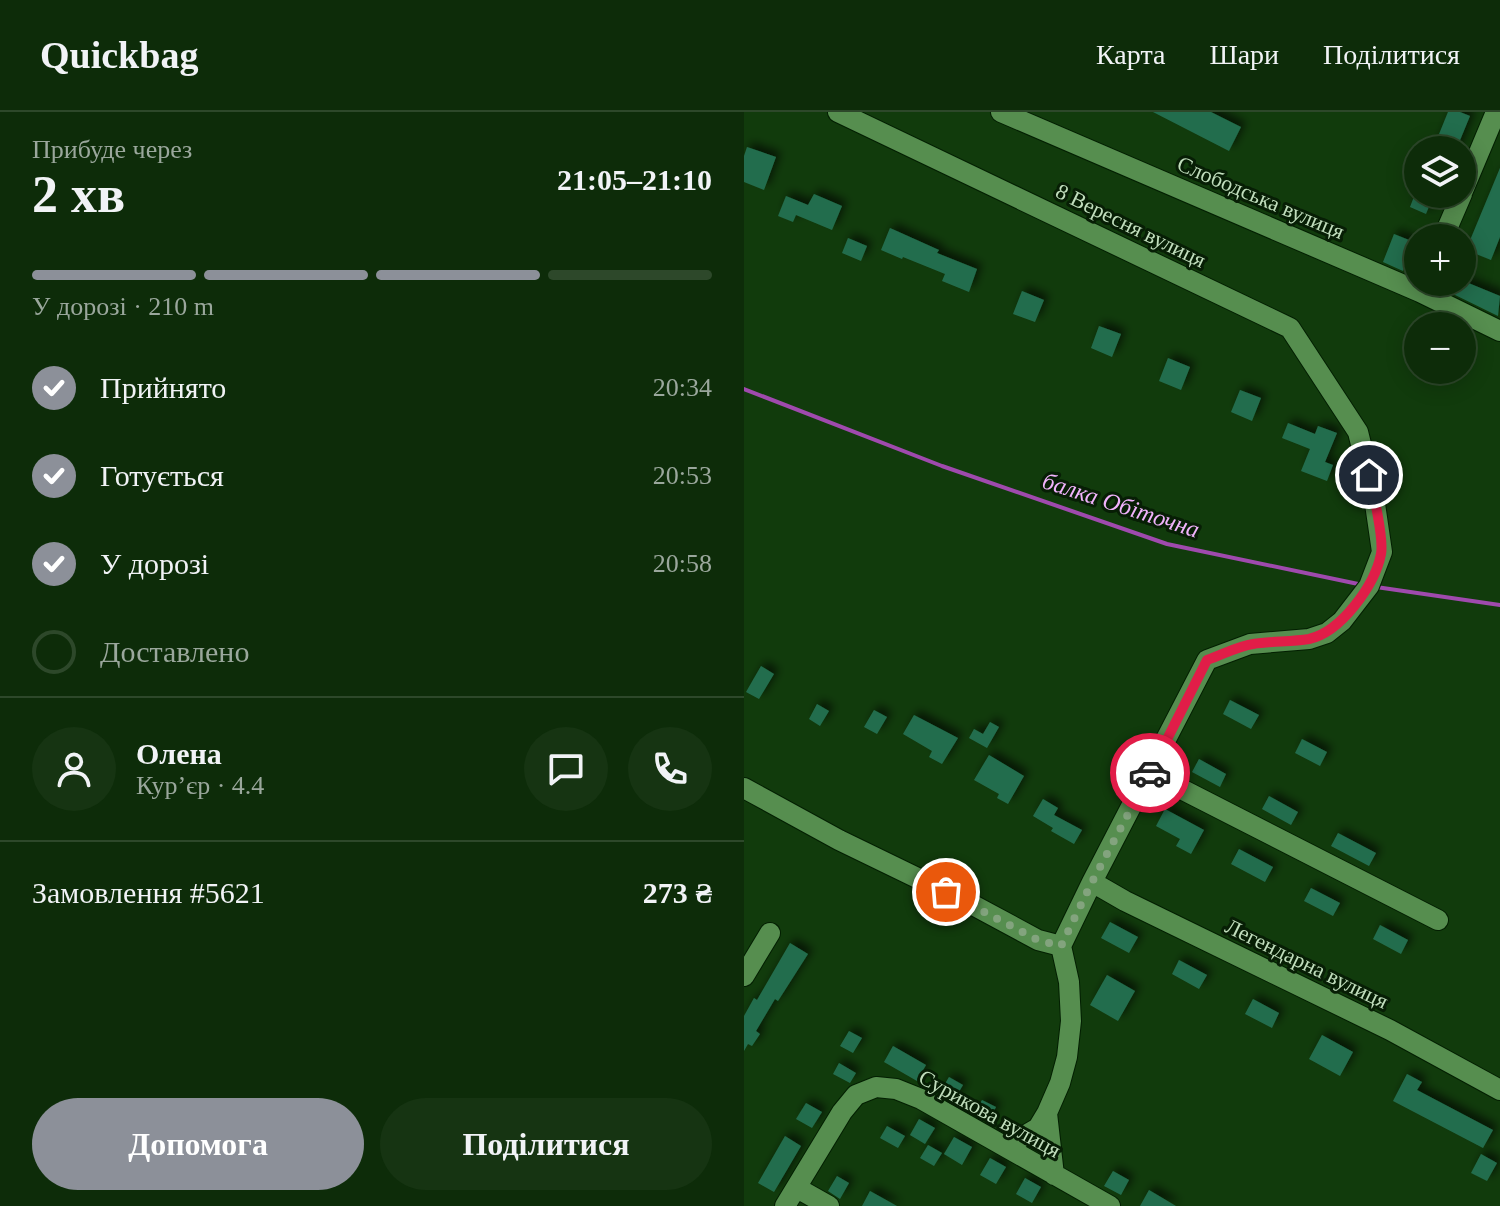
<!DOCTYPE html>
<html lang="uk">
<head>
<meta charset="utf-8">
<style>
  body { margin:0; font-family:Georgia,serif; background:#163412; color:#f1f3f6; height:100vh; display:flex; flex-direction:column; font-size:30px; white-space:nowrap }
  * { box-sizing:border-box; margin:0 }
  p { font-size:26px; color:#9aa79c }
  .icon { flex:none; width:44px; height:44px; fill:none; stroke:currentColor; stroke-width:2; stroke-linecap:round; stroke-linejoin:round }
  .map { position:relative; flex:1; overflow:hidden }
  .panel { display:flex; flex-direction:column; background:#0d2c09; width:744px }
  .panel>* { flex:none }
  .tools { position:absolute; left:660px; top:24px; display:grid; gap:16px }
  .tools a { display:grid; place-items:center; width:72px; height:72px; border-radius:50%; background:#0d2c09; box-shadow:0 4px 20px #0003,0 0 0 2px #2d482a; font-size:40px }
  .pin { position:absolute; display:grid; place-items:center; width:68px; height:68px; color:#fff; margin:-34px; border:4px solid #fff; border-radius:50%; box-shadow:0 2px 8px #0007 }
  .courier { position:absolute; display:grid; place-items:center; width:80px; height:80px; margin:-40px; border:6px solid #e11d48; border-radius:50%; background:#fff; color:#222; box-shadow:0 2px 10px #0007 }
  .summary em { font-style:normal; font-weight:800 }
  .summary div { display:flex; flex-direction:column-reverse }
  .summary { display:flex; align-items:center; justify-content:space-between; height:136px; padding:0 32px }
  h1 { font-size:52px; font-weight:800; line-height:60px }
  .bar { display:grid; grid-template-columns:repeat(4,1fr); gap:12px 8px; align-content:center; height:96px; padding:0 32px }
  .bar i { height:10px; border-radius:6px; background:#2d482a }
  .bar .active { background:#8c9099 }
  .bar p { grid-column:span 4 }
  .line { display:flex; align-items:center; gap:20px; padding:0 32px; border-top:2px solid #2d482a }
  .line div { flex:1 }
  .round { display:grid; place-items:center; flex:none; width:84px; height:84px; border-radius:42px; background:#163412 }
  ol { padding:0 32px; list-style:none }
  li { display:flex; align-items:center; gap:24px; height:88px }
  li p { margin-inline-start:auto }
  li .icon { padding:8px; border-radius:50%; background:#8c9099; color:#fff; stroke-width:4 }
  li:last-child { color:#9aa79c }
  li i { width:44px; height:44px; border:4px solid #2d482a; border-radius:50% }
  .cta { display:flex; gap:16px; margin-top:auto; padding:16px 32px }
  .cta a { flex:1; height:92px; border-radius:48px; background:#8c9099; color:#fff; font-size:32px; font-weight:800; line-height:92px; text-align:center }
  .cta a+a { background:#163412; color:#f1f3f6 }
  header { display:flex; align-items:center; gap:48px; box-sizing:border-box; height:112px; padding:0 40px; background:#0d2c09; border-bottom:2px solid #2d482a }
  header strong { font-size:38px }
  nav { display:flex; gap:44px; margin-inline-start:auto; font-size:28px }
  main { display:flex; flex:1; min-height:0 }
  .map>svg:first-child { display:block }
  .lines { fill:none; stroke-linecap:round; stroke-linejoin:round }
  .stream { stroke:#9f4aad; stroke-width:4 }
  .building { fill:#246d4e; filter:url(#shadow) }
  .minor-casing { stroke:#031f02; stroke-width:22 }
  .minor { stroke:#568e4f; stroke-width:20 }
  .done { stroke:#83a47e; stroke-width:8; stroke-dasharray:0 14.4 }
  .route { stroke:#e11d48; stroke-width:10 }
  .labels { text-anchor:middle; stroke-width:6; stroke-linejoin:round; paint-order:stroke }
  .street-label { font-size:22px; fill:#c0ddbc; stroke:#071e05 }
  .water-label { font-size:24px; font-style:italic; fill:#f1b3fc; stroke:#071e05 }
</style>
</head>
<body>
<header>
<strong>Quickbag</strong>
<nav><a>Карта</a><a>Шари</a><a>Поділитися</a></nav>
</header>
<main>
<section class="panel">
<div class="summary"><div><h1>2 хв</h1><p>Прибуде через</p></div><em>21:05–21:10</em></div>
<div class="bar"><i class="active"></i><i class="active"></i><i class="active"></i><i></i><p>У дорозі · 210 m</p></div>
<ol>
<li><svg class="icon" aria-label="check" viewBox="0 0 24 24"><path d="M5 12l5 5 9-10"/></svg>Прийнято<p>20:34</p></li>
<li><svg class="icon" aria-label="check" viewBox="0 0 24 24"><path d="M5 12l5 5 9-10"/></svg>Готується<p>20:53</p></li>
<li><svg class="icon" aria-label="check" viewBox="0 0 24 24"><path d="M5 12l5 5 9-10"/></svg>У дорозі<p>20:58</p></li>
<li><i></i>Доставлено</li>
</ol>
<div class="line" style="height:144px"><a class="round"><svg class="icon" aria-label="person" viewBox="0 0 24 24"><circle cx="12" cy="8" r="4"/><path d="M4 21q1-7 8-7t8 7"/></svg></a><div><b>Олена</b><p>Кур’єр · 4.4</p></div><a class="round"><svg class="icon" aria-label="chat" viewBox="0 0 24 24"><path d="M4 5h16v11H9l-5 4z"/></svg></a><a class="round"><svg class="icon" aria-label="phone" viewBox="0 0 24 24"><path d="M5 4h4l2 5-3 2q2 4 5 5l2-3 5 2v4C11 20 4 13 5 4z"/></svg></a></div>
<div class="line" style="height:104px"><div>Замовлення #5621</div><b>273 ₴</b></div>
<div class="cta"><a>Допомога</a><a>Поділитися</a></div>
</section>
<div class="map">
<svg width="756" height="1094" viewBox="0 0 756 1094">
  <defs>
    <filter id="shadow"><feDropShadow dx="5" dy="-5" stdDeviation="4" flood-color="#0009"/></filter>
  </defs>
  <rect width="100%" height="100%" fill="#113b0c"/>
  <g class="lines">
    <!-- stream -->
    <path class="stream" d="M0 277 198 354 423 432 619 473
      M632 475 756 493"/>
  </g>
  <!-- building -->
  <path class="building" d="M409 0H467L497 15 485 39Z
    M704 0H716L726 4 712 38H706L691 32Z
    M3 35 32 45 20 78 0 70V44Z
    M756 56V125L747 148 722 138Z
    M70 82 98 94 88 118 52 103 49 110 34 104 42 84 64 93Z
    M671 82H690L682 102 666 95Z
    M146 116 195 138 193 141 233 157 225 180 198 169 201 162 159 145 158 147 137 138Z
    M650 122 670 130 659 159 639 150Z
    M104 126 123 134 117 149 98 141Z
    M706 170H722L756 184 754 204 703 179Z
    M278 179 300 188 291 210 269 202Z
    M355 214 377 222 368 245 347 236Z
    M424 246 446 255 437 278 415 269Z
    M496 278 517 286 508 309 487 300Z
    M544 311 571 322 574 314 593 321 581 350 589 353 583 369 557 359 566 337 538 326Z
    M17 554 30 562 15 587 2 580Z
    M486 588 515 603 507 617 479 602Z
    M73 592 85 599 76 614 65 607Z
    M130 598 143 605 133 622 120 615Z
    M170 603 214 626 198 652 185 645 188 639 159 622Z
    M246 610 255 615 243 636 225 626 230 617 239 622Z
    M558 627 583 640 576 654 551 641Z
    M245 643 280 664 264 692 253 686 255 682 230 668Z
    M455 647 482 662 476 675 448 660Z
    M525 684 554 700 547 713 518 697Z
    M299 687 314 696 310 703 338 718 330 732 307 719 309 716 289 704Z
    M421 697 460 718 447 742 432 734 436 727 412 714Z
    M594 721 632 741 625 754 587 734Z
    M495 737 529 755 521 770 487 752Z
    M567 776 596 791 589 804 560 789Z
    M366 810 394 825 385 841 357 826Z
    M636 813 664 828 657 842 629 827Z
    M46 831 64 842 34 889 31 887 12 919 16 922 8 934 4 932 0 939V904L10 886 13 888Z
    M435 848 463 863 455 877 428 862Z
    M363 863 391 879 374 909 346 893Z
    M509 887 535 901 528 916 501 902Z
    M105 919 118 926 109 941 96 934Z
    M578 923 609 940 596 964 565 947Z
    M149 934 182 953 173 969 140 950Z
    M95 951 112 961 106 971 89 962Z
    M663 962 678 970 673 978 749 1018 739 1036 649 989Z
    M205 965 219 973 209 990 195 982Z
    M238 988 252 995 244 1010 230 1002Z
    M62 991 78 1000 68 1016 52 1007Z
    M175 1007 191 1016 181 1032 166 1023Z
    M143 1014 161 1024 154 1036 136 1026Z
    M41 1024 57 1034 30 1080 14 1071Z
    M210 1025 228 1035 218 1053 200 1042Z
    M184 1033 198 1041 190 1054 176 1046Z
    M737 1042 753 1051 743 1069 727 1061Z
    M246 1046 262 1055 252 1072 236 1063Z
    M369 1059 385 1068 377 1083 360 1074Z
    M93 1064 105 1071 96 1087 84 1079Z
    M281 1066 297 1075 288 1091 272 1082Z
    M405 1078 432 1094H396Z
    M126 1079 153 1094H118Z"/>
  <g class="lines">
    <!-- minor casing -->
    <g class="minor-casing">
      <path id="minor" d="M94 0 546 216 614 320 630 385 638 440 625 474 598 509 583 521 565 527 506 532 463 548 348 770 317 834 325 870 327 909 323 945 316 971 303 1001 294 1016 263 1034
        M257 0 676 180 756 219
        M718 81 752 0
        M699 126 718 82
        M406 661 694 808
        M0 676 95 728 229 793 294 828 317 834
        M348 770 381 789 646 918 756 978
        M0 864 26 821
        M303 1001 310 1063
        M53 1076 85 1094
        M41 1094 98 1000 112 983 132 975 152 977 177 987 366 1094"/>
    </g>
    <!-- minor -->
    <use href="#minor" class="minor"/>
  </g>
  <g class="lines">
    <!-- done -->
    <path class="done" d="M202 780 294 828 317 834 348 770 406 661"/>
    <!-- route -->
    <path class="route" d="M406 661 463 548C478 543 494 534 509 532 527 529 547 530 565 527 597 520 631 473 637 442 640 427 629 379 625 363"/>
  </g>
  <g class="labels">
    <!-- street labels -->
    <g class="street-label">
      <text transform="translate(517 85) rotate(23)" y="8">Слободська вулиця</text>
      <text transform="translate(387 113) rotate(26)" y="8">8 Вересня вулиця</text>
      <text transform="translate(563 851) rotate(26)" y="8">Легендарна вулиця</text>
      <text transform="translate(246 1001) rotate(29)" y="8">Сурикова вулиця</text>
    </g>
    <!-- water labels -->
    <g class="water-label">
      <text transform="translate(377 393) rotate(18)" y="8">балка Обіточна</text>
    </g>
  </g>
</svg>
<div class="tools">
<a><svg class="icon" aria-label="layers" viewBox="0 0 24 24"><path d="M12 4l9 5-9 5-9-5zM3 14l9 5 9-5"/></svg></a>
<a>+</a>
<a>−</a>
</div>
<div class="pin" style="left:202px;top:780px;background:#ea580c"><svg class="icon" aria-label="bag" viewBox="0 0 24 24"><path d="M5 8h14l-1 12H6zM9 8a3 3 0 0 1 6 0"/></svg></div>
<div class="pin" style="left:625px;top:363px;background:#1f2937"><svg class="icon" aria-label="home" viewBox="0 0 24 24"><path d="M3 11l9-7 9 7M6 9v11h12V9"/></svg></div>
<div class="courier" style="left:406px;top:661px"><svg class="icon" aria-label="car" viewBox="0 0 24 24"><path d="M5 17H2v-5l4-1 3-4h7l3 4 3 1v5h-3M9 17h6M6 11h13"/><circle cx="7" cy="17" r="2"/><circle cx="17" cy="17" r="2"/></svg></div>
</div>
</main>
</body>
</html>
